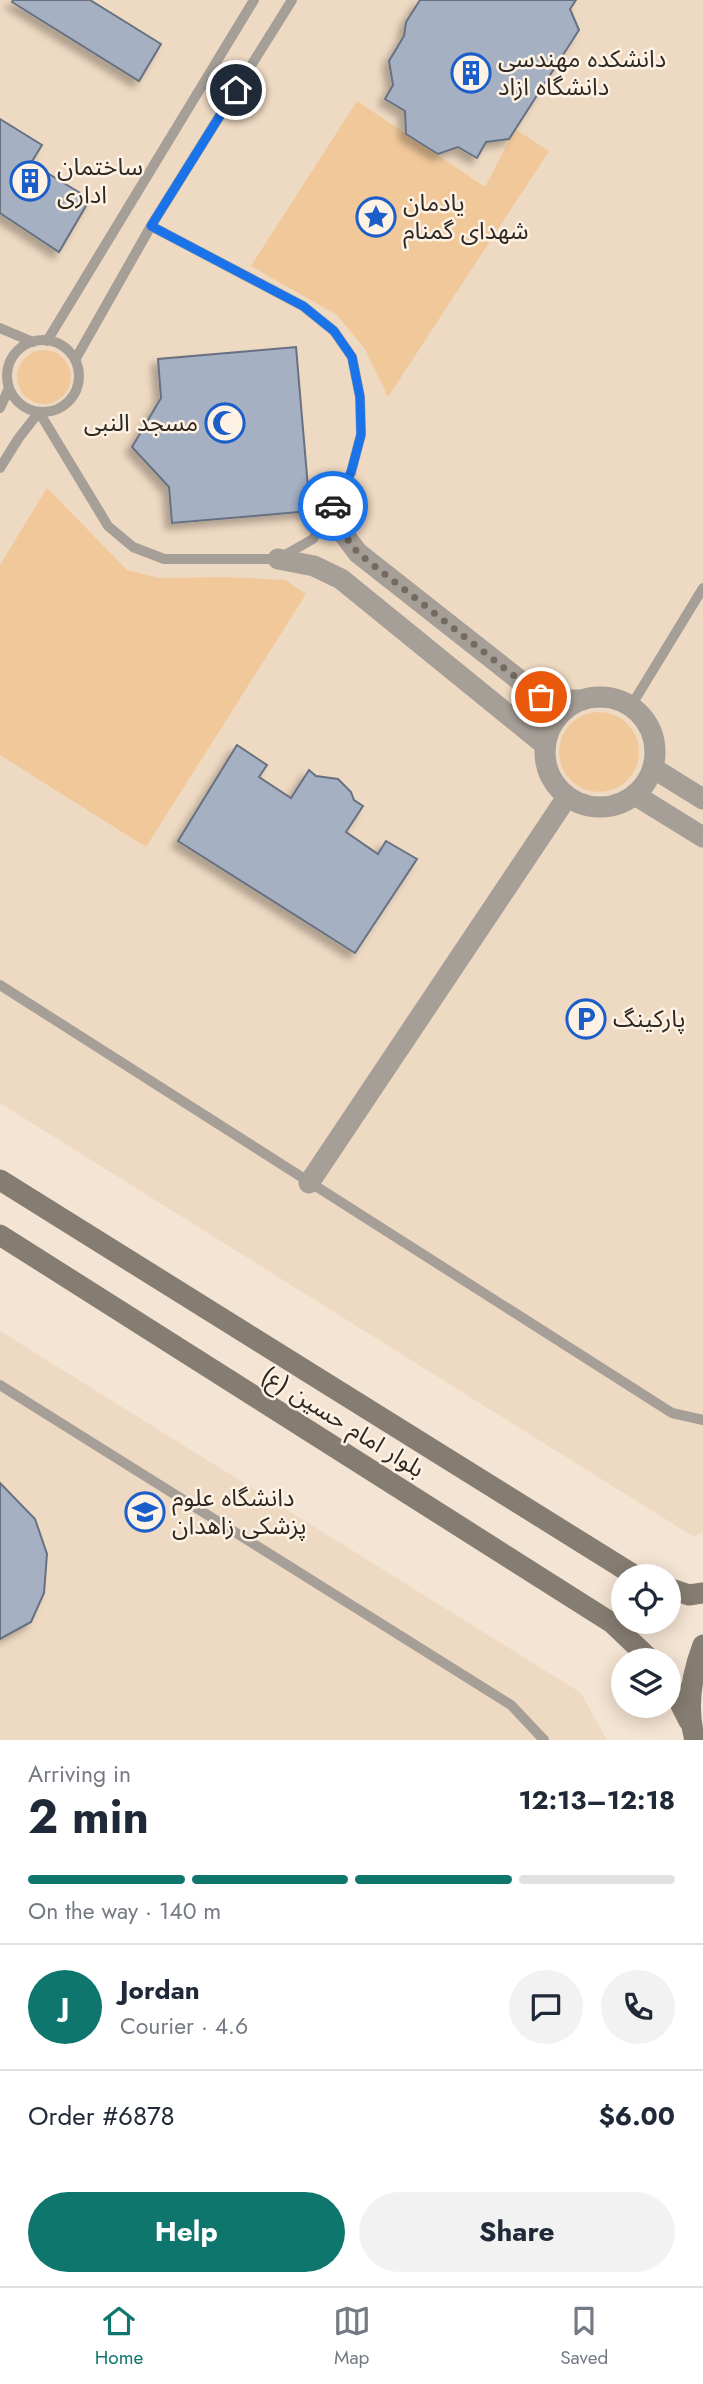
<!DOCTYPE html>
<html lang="en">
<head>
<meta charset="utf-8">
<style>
  body { margin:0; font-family:Jost,"Noto Sans Arabic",sans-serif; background:#f2f2f3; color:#1f2937; height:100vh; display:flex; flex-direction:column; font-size:26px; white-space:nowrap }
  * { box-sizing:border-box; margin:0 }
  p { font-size:23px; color:#747a83 }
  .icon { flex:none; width:38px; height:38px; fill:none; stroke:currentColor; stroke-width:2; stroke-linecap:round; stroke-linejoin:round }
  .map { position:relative; height:1740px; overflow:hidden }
  .panel { display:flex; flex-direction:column; background:#fff; flex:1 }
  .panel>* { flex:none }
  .tools { position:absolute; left:611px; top:1564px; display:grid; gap:14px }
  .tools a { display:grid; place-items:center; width:70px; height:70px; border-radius:50%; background:#fff; box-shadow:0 4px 18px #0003; font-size:35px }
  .pin { position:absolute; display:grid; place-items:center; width:60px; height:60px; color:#fff; margin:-30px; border:4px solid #fff; border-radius:50%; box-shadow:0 2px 7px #0007 }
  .courier { position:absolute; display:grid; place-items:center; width:70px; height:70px; margin:-35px; border:5px solid #1a73e8; border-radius:50%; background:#fff; color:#222; box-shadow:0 2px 9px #0007 }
  .overview em { font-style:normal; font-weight:700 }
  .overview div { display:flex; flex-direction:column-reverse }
  .overview { display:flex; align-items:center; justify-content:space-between; height:119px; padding:0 28px }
  h1 { font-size:46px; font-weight:700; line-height:52px }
  .bar { display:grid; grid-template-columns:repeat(4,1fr); gap:10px 7px; align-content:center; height:84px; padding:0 28px }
  .bar i { height:9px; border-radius:5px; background:#e0e1e3 }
  .bar .active { background:#0f766e }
  .bar p { grid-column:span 4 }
  .line { display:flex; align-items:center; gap:18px; padding:0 28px; border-top:2px solid #e0e1e3 }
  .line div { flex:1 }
  .round { display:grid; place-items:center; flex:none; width:74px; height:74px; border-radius:37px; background:#f2f2f3 }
  .cta { display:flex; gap:14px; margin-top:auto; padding:14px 28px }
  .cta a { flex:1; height:80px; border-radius:42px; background:#0f766e; color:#fff; font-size:28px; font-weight:700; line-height:80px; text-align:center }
  .cta a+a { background:#f2f2f3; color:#1f2937 }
  .dock { display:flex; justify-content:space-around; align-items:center; height:98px; border-top:2px solid #e0e1e3; background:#fff; font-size:19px; color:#747a83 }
  .dock a { display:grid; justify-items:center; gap:4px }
  .dock .active { color:#0f766e }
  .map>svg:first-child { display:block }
  .built { fill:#eed9c2 }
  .green { fill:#f1c89a }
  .building { fill:#a5b0c2; stroke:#677181; stroke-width:2; filter:url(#shadow) }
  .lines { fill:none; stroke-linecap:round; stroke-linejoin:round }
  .lane { stroke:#a69f98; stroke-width:10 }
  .street { stroke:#a69f98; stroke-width:21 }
  .secondary { stroke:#867d72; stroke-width:21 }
  .done { stroke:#746a61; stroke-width:7; stroke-dasharray:0 12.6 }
  .route { stroke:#1a73e8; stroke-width:9 }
  .labels { text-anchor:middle; stroke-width:5; stroke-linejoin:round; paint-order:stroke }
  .poi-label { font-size:24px; fill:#2f2923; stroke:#fef2e4; text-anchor:start }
  .street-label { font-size:24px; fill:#2f2923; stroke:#fef2e4 }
</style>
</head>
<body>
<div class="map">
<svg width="703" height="1740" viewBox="0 0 703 1740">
  <defs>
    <filter id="shadow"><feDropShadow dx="-6" dy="6" stdDeviation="3.5" flood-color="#0004"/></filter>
  </defs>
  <rect width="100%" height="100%" fill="#f4e4d3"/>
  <!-- built -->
  <path class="built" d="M0 0H703V1531L694 1537 0 1103Z
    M0 1331 581 1693 607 1740H0Z"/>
  <!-- green -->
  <path class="green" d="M357 101 485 187 515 129 549 151 388 397 365 349 337 315 251 266Z
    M17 377a27 27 0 1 1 54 0a27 27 0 1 1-54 0Z
    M47 488 127 570 159 578 226 577 285 580 306 594 146 847 0 755V565Z
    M559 752a40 40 0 1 1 80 0a40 40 0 1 1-80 0Z"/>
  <!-- building -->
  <path class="building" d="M13 0H90L161 44 139 81 12 2Z
    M420 0H576L570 9 579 30 509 139 486 142 477 158 458 147 438 154 406 134 405 111 385 99 393 85 389 61 404 36 406 22Z
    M0 119 42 145 31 163 90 199 59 252 0 213Z
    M296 347 310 511 172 523 169 487 132 447 161 398 158 359Z
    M237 745 267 765 259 777 291 798 309 770 316 776 338 779 351 792 354 800 363 806 346 832 378 854 386 841 417 859 355 953 178 841Z
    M0 1483 35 1519 47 1554 44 1593 31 1622 0 1639Z"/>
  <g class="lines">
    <!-- lane -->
    <path class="lane" d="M0 328 33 342
      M7 376a36 36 0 1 1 72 0a36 36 0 1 1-72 0Z
      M47 341 254 0
      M75 360 151 226 292 0
      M0 408 9 388
      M0 468 18 439 39 412 108 526 133 547 164 559H278L313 539 351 473 361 434 360 397 352 357 334 331 303 306 151 226
      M631 706 703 588
      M0 985 672 1413 703 1420
      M0 1385 511 1705 544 1740"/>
    <!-- street -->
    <path class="street" d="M333 505 342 532 358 553 541 697 556 700H580
      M278 559 314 566 341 579 544 744
      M545 752a55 55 0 1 1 110 0a55 55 0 1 1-110 0Z
      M653 768 703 799
      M635 795 703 837
      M309 1183 567 797"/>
    <!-- secondary -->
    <path class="secondary" d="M0 1180 637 1577
      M0 1235 612 1623 652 1661
      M668 1588 689 1595 703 1593
      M668 1679 689 1721
      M695 1740C686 1708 691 1676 703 1645"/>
  </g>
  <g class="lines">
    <!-- done -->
    <path class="done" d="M333 506 342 532 358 553 541 697"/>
    <!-- route -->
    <path class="route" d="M236 90 151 226 303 306 334 331 352 357 360 397 361 435 351 472 333 506"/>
  </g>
  <!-- icons -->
  <defs>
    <g id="building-ring" transform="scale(2.0125)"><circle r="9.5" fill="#fef2e4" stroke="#1b5eca" stroke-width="1.5"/><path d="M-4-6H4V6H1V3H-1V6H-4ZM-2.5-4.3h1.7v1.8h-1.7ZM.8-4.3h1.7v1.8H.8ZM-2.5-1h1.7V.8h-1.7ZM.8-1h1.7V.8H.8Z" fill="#1b5eca"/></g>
    <g id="sight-ring" transform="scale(2.0125)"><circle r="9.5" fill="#fef2e4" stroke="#1b5eca" stroke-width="1.5"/><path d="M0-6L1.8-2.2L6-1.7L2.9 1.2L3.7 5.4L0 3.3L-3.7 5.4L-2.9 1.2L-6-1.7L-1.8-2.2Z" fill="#1b5eca"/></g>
    <g id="mosque-ring" transform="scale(2.0125)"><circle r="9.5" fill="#fef2e4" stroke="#1b5eca" stroke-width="1.5"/><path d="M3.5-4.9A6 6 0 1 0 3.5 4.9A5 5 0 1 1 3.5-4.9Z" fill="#1b5eca"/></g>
    <g id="parking-ring" transform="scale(2.0125)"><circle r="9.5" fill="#fef2e4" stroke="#1b5eca" stroke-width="1.5"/><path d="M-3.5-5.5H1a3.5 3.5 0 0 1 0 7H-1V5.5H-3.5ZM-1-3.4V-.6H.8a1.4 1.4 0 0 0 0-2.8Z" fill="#1b5eca"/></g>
    <g id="university-ring" transform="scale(2.0125)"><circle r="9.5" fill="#fef2e4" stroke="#1b5eca" stroke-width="1.5"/><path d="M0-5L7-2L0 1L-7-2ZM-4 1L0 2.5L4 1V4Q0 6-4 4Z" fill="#1b5eca"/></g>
  </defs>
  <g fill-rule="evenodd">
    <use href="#building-ring" x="471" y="73"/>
    <use href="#building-ring" x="30" y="181"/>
    <use href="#sight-ring" x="376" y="217"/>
    <use href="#mosque-ring" x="225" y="423"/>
    <use href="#parking-ring" x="586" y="1019"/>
    <use href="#university-ring" x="145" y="1512"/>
  </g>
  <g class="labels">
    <!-- poi labels -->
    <g class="poi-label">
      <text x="498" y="67">دانشکده مهندسی<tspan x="498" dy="28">دانشگاه ازاد</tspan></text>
      <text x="57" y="175">ساختمان<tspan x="57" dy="28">اداری</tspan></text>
      <text x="403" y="211">یادمان<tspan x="403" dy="28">شهدای گمنام</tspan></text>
      <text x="198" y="431" text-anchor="end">مسجد النبی</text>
      <text x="613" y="1027">پارکینگ</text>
      <text x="172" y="1506">دانشگاه علوم<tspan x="172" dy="28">پزشکی زاهدان</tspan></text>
    </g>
    <!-- street labels -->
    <g class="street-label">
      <text transform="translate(343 1422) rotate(32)" y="8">بلوار امام حسین (ع)</text>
    </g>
  </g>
</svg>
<div class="tools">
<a><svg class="icon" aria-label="locate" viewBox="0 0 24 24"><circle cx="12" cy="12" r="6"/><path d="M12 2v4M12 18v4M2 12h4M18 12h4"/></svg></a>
<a><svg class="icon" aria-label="layers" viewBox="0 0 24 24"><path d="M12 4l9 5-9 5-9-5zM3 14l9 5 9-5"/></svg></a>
</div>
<div class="pin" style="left:541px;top:697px;background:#ea580c"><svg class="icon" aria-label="bag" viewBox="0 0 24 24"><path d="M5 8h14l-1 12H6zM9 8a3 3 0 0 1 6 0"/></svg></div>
<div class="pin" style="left:236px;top:90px;background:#1f2937"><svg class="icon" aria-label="home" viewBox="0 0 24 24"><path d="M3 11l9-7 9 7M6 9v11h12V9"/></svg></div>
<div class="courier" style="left:333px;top:506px"><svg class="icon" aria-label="car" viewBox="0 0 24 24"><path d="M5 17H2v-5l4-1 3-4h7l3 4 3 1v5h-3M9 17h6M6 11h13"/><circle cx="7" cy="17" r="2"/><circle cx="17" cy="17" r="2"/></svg></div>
</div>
<section class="panel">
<div class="overview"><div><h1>2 min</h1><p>Arriving in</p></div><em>12:13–12:18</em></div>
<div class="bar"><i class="active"></i><i class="active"></i><i class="active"></i><i></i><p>On the way · 140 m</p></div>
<div class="line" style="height:126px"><b class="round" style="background:#0f766e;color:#fff">J</b><div><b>Jordan</b><p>Courier · 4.6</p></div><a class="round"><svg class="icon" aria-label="chat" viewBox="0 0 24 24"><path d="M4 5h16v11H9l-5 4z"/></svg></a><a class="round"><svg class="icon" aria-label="phone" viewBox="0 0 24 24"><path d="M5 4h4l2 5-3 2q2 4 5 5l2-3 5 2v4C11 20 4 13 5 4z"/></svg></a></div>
<div class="line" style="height:91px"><div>Order #6878</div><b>$6.00</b></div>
<div class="cta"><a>Help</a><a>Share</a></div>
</section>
<nav class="dock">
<a class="active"><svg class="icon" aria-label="home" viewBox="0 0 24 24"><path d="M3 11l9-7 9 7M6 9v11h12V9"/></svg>Home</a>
<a><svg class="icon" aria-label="map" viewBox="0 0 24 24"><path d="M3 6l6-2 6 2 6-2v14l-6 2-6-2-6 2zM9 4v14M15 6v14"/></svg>Map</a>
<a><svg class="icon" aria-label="saved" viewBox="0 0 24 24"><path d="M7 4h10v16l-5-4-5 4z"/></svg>Saved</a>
</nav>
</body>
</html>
